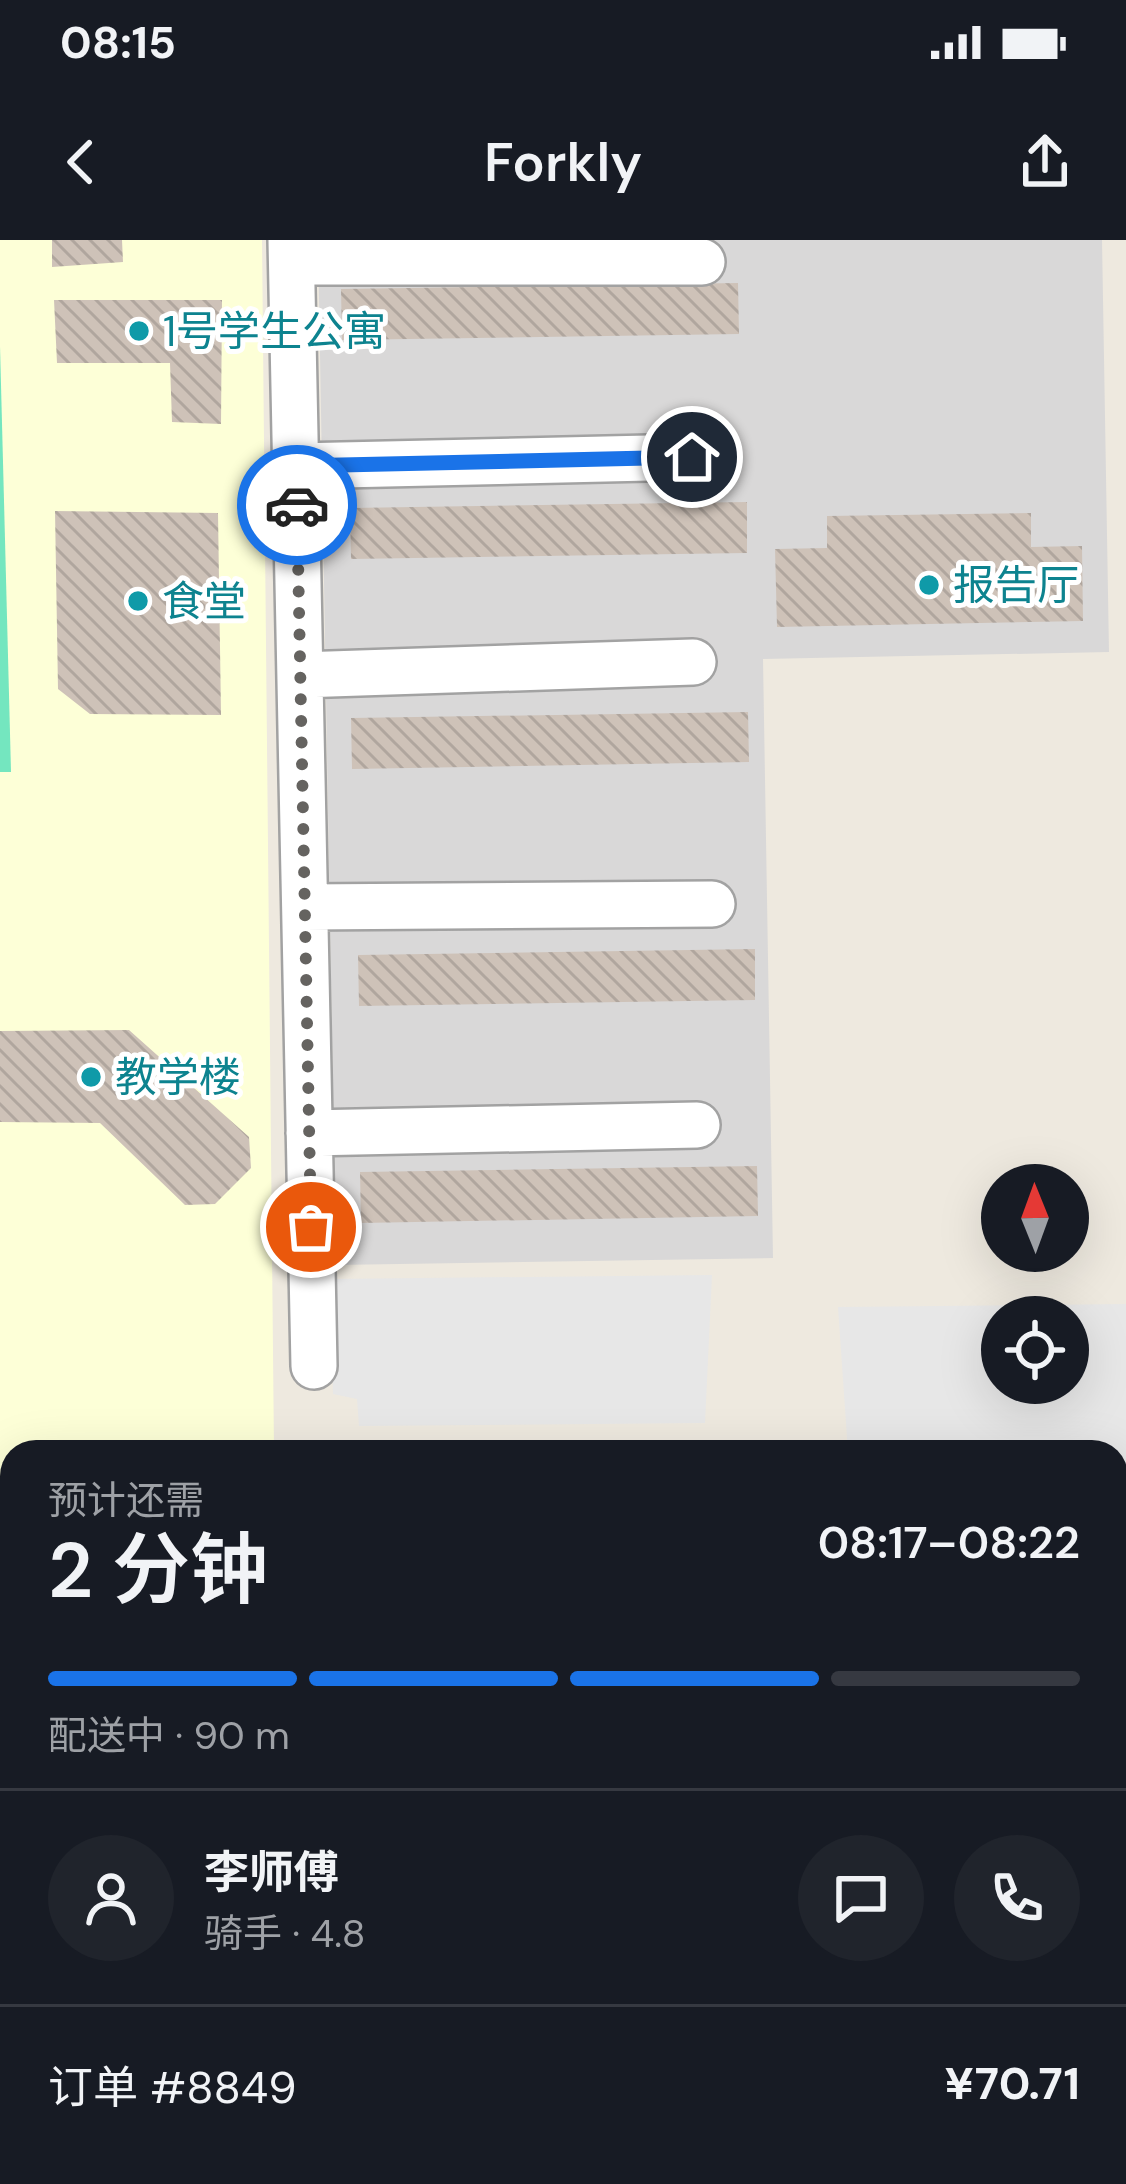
<!DOCTYPE html>
<html lang="zh">
<head>
<meta charset="utf-8">
<style>
  body { margin:0; font-family:"DM Sans","Noto Sans SC",sans-serif; background:#20242c; color:#f1f3f6; height:100vh; display:flex; flex-direction:column; font-size:45px; white-space:nowrap }
  * { box-sizing:border-box; margin:0 }
  p { font-size:39px; color:#9ea1a6 }
  .icon { flex:none; width:66px; height:66px; fill:none; stroke:currentColor; stroke-width:2; stroke-linecap:round; stroke-linejoin:round }
  .map { position:relative; flex:1; overflow:hidden }
  .side { position:absolute; left:0px; top:1200px; width:1128px; height:744px; display:flex; flex-direction:column; background:#171b24; border-radius:36px 36px 0 0; box-shadow:0 12px 48px #0002 }
  .side>* { flex:none }
  .needle { width:78px; rotate:359deg }
  .tools { position:absolute; left:981px; top:924px; display:grid; gap:24px }
  .tools a { display:grid; place-items:center; width:108px; height:108px; border-radius:50%; background:#171b24; box-shadow:0 12px 48px #0002; font-size:60px }
  .pin { position:absolute; display:grid; place-items:center; width:102px; height:102px; color:#fff; margin:-51px; border:6px solid #fff; border-radius:50%; box-shadow:0 3px 12px #0007 }
  .courier { position:absolute; display:grid; place-items:center; width:120px; height:120px; margin:-60px; border:9px solid #1a73e8; border-radius:50%; background:#fff; color:#222; box-shadow:0 3px 15px #0007 }
  .headline em { font-style:normal; font-weight:600 }
  .headline div { display:flex; flex-direction:column-reverse }
  .headline { display:flex; align-items:center; justify-content:space-between; height:204px; padding:0 48px }
  h1 { font-size:78px; font-weight:600; line-height:90px }
  .bar { display:grid; grid-template-columns:repeat(4,1fr); gap:18px 12px; align-content:center; height:144px; padding:0 48px }
  .bar i { height:15px; border-radius:9px; background:#363941 }
  .bar .selected { background:#1a73e8 }
  .bar p { grid-column:span 4 }
  .line { display:flex; align-items:center; gap:30px; padding:0 48px; border-top:3px solid #363941 }
  .line div { flex:1 }
  .round { display:grid; place-items:center; flex:none; width:126px; height:126px; border-radius:63px; background:#20242c }
  .status { display:flex; justify-content:space-between; align-items:center; height:84px; padding:0 60px; background:#171b24; direction:ltr }
  .status svg { height:33px; fill:currentColor }
  header { display:flex; justify-content:space-between; align-items:center; height:156px; padding:0 48px; background:#171b24; font-size:54px; font-weight:600 }
  .map>svg:first-child { display:block }
  .residential { fill:#d9d8d8 }
  .education { fill:#fdffd7 }
  .park { fill:url(#park-crowns) }
  .pitch { fill:#74e6bf }
  .parking { fill:#e7e7e7; fill-rule:evenodd }
  .building { fill:url(#building-back-hatch) }
  .lines { fill:none; stroke-linecap:round; stroke-linejoin:round }
  .minor-casing { stroke:#a2a2a2; stroke-width:50 }
  .major-casing { stroke:#926800; stroke-width:62 }
  .minor { stroke:#fff; stroke-width:45 }
  .major { stroke:#ffd593; stroke-width:57 }
  .done { stroke:#656360; stroke-width:12; stroke-dasharray:0 21.6 }
  .route { stroke:#1a73e8; stroke-width:15 }
  .culture-dot { fill:#0f9aa8; stroke:#fff; stroke-width:4.5 }
  .labels { text-anchor:middle; stroke-width:10; stroke-linejoin:round; paint-order:stroke }
  .culture-label { font-size:42px; fill:#0d838f; stroke:#fff; text-anchor:start }
</style>
</head>
<body>
<div class="status"><b>08:15</b><svg viewBox="0 0 49 12"><path d="M0 12V9h3v3zM5 12V6h3v6zM10 12V3h3v9zM15 12V0h3v12zM26 1h20v11H26zM47 4h2v5h-2z"/></svg></div>
<header><svg class="icon" aria-label="back" viewBox="0 0 24 24"><path d="M15 5l-7 7 7 7"/></svg>Forkly<svg class="icon" aria-label="share" viewBox="0 0 24 24"><path d="M12 15V3M7 8l5-5 5 5M5 13v7h14v-7"/></svg></header>
<div class="map">
<svg width="1126" height="1944" viewBox="0 0 1126 1944">
  <defs>
    <pattern id="park-crowns" width="20" height="18" patternUnits="userSpaceOnUse" patternTransform="scale(3)"><rect width="20" height="18" fill="#b5febe"/><path d="M2 6a3 3 0 1 1 6 0M12 15a3 3 0 1 1 6 0" fill="none" stroke="#9bd9a3"/></pattern>
    <pattern id="building-back-hatch" width="6" height="6" patternUnits="userSpaceOnUse" patternTransform="scale(3)"><rect width="6" height="6" fill="#cec2b8"/><path d="M-1 5l2 2M0 0l6 6M5-1l2 2" fill="none" stroke="#b0a69e"/></pattern>
  </defs>
  <rect width="100%" height="100%" fill="#eee9df"/>
  <!-- residential -->
  <path class="residential" d="M318 0H1102L1109 412 763 419 773 1018 336 1025Z
    M1116 1408H1126V1944H0V1419H12V1932H1116Z"/>
  <!-- education -->
  <path class="education" d="M0 0H262L274 1212H12V1277H0Z"/>
  <!-- park -->
  <path class="park" d="M0 1504H12V1932H618V1944H0Z"/>
  <!-- pitch -->
  <path class="pitch" d="M0 106 11 532H0Z"/>
  <!-- parking -->
  <path class="parking" d="M712 1035 705 1183 359 1186 357 1159 333 1154 331 1039Z
    M1126 1064V1261L1116 1262V1212H848L838 1067ZM1002 1077H1068V1143H1002Z"/>
  <!-- building -->
  <path class="building" d="M52 0H122L123 22 52 27Z
    M738 43 739 94 342 100 341 49Z
    M54 60H222L221 184 172 182 170 123H57Z
    M747 262V313L351 319 350 268Z
    M55 271 218 273 221 475 90 474 58 449Z
    M1031 273V307L1082 306 1083 381 777 387 775 309 827 308V276Z
    M748 472 749 522 352 529 351 478Z
    M755 709V760L359 766 358 715Z
    M129 790 249 897 251 928 215 964 185 965 100 883 0 882V791Z
    M757 926 758 976 361 983 360 932Z
    M1116 1688H1126V1758H1116Z
    M1116 1875H1126V1944H960V1932H1116Z
    M657 1932H839V1944H657Z"/>
  <g class="lines">
    <!-- minor casing -->
    <g class="minor-casing">
      <path id="minor" d="M291 0 314 1126
        M292 22H702
        M296 226 692 217
        M300 435 693 422
        M305 667 712 664
        M309 893 697 885
        M1116 1807 1126 1806
        M647 1944V1932"/>
    </g>
    <!-- major casing -->
    <g class="major-casing">
      <path id="major" d="M0 1300H12
        M1116 1310H1126
        M1116 1384H1126
        M0 1396H12"/>
    </g>
    <!-- minor -->
    <use href="#minor" class="minor"/>
    <!-- major -->
    <use href="#major" class="major"/>
  </g>
  <g class="lines">
    <!-- done -->
    <path class="done" d="M297 265 311 987"/>
    <!-- route -->
    <path class="route" d="M297 265 296 226 692 217"/>
  </g>
  <!-- markers -->
  <g class="culture-dot">
    <circle cx="139" cy="91" r="12"/>
    <circle cx="929" cy="345" r="12"/>
    <circle cx="138" cy="361" r="12"/>
    <circle cx="91" cy="837" r="12"/>
  </g>
  <g class="labels">
    <!-- culture labels -->
    <g class="culture-label">
      <text x="163" y="106">1号学生公寓</text>
      <text x="953" y="360">报告厅</text>
      <text x="162" y="376">食堂</text>
      <text x="115" y="852">教学楼</text>
    </g>
  </g>
</svg>
<div class="tools">
<a><svg class="needle" viewBox="-14 -14 28 28"><path d="M0-13l5 13h-10z" fill="#e53935"/><path d="M0 13l5-13h-10z" fill="#9ea1a6"/></svg></a>
<a><svg class="icon" aria-label="locate" viewBox="0 0 24 24"><circle cx="12" cy="12" r="6"/><path d="M12 2v4M12 18v4M2 12h4M18 12h4"/></svg></a>
</div>
<div class="pin" style="left:311px;top:987px;background:#ea580c"><svg class="icon" aria-label="bag" viewBox="0 0 24 24"><path d="M5 8h14l-1 12H6zM9 8a3 3 0 0 1 6 0"/></svg></div>
<div class="pin" style="left:692px;top:217px;background:#1f2937"><svg class="icon" aria-label="home" viewBox="0 0 24 24"><path d="M3 11l9-7 9 7M6 9v11h12V9"/></svg></div>
<div class="courier" style="left:297px;top:265px"><svg class="icon" aria-label="car" viewBox="0 0 24 24"><path d="M5 17H2v-5l4-1 3-4h7l3 4 3 1v5h-3M9 17h6M6 11h13"/><circle cx="7" cy="17" r="2"/><circle cx="17" cy="17" r="2"/></svg></div>
<section class="side">
<div class="headline"><div><h1>2 分钟</h1><p>预计还需</p></div><em>08:17–08:22</em></div>
<div class="bar"><i class="selected"></i><i class="selected"></i><i class="selected"></i><i></i><p>配送中 · 90 m</p></div>
<div class="line" style="height:216px"><a class="round"><svg class="icon" aria-label="person" viewBox="0 0 24 24"><circle cx="12" cy="8" r="4"/><path d="M4 21q1-7 8-7t8 7"/></svg></a><div><b>李师傅</b><p>骑手 · 4.8</p></div><a class="round"><svg class="icon" aria-label="chat" viewBox="0 0 24 24"><path d="M4 5h16v11H9l-5 4z"/></svg></a><a class="round"><svg class="icon" aria-label="phone" viewBox="0 0 24 24"><path d="M5 4h4l2 5-3 2q2 4 5 5l2-3 5 2v4C11 20 4 13 5 4z"/></svg></a></div>
<div class="line" style="height:156px"><div>订单 #8849</div><b>¥70.71</b></div>
</section>
</div>
</body>
</html>
